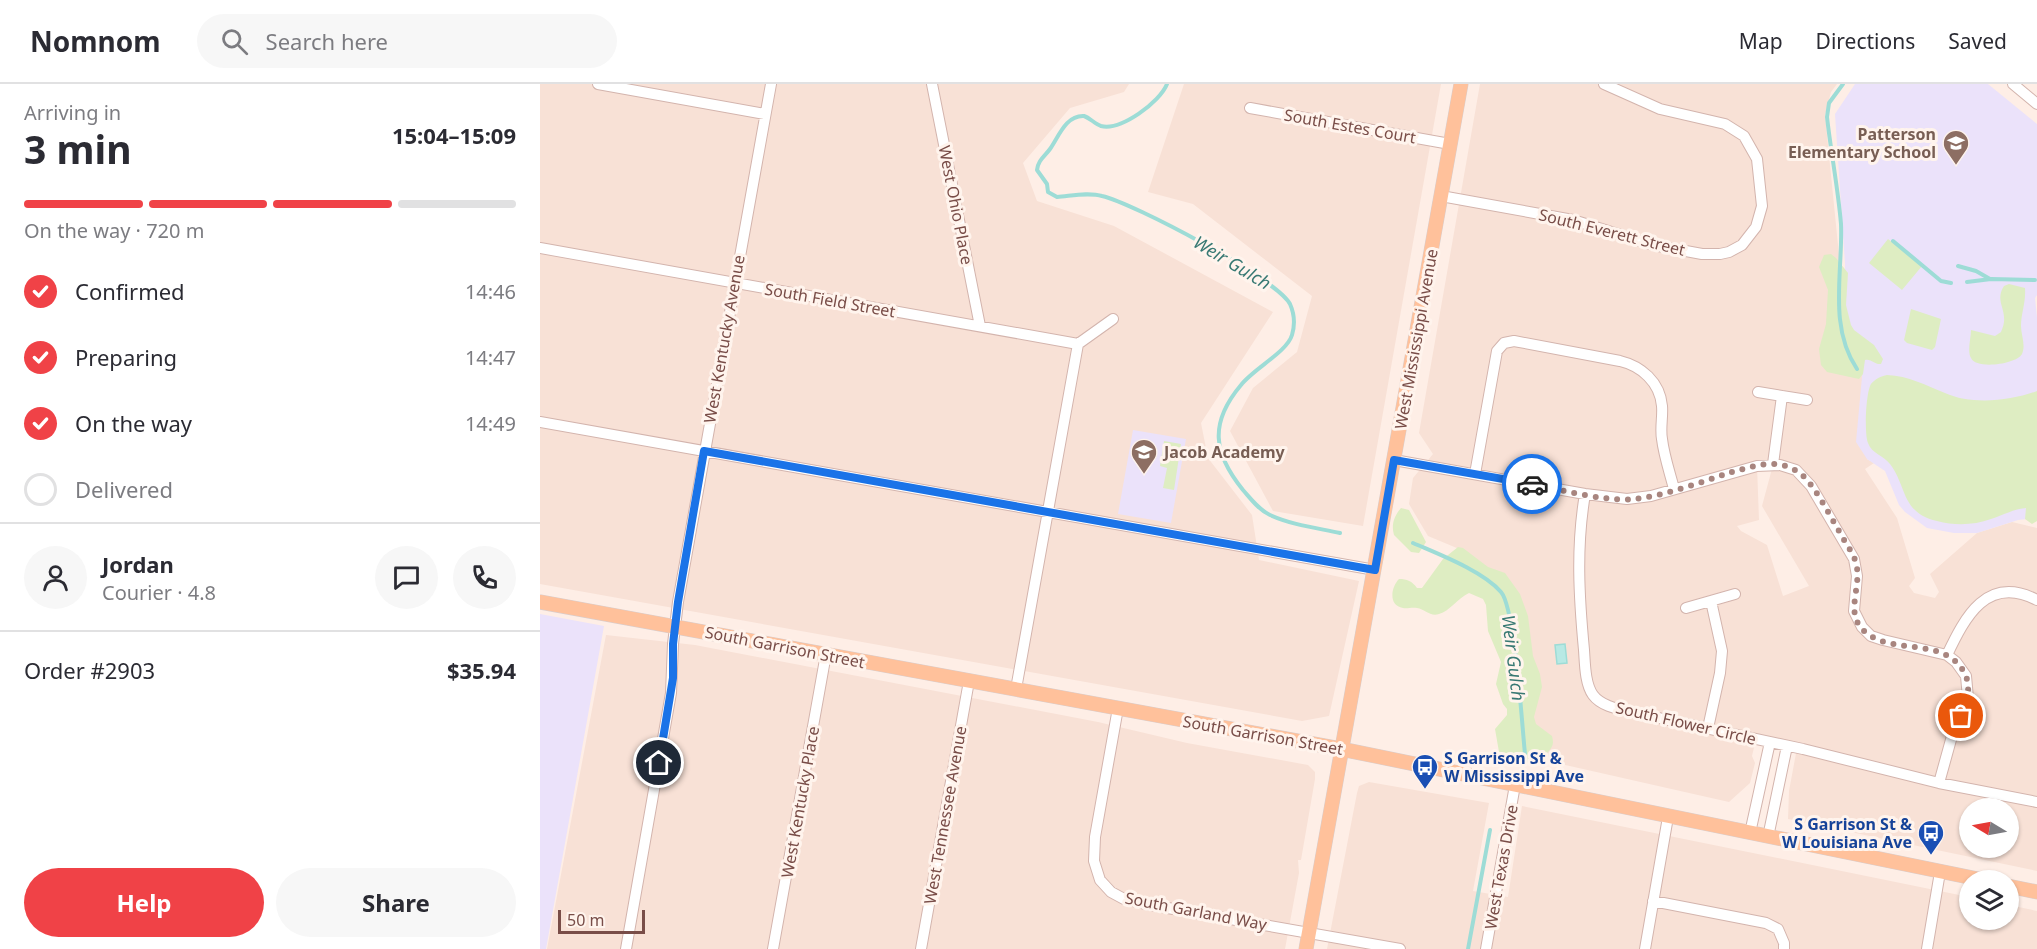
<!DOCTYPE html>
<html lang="en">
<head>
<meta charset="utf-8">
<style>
  body { margin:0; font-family:"Noto Sans",sans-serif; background:#f7f7f7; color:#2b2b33; height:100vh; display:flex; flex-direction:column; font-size:22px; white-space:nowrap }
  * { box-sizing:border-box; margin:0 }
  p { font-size:20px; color:#7c7c81 }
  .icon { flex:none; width:33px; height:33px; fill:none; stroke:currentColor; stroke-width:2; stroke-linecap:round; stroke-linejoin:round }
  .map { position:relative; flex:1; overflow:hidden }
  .sheet { display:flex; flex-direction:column; background:#fff; width:540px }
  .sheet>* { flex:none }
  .needle { width:39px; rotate:280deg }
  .fabs { position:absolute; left:1419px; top:714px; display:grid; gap:12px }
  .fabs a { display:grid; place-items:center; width:60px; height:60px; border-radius:50%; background:#fff; box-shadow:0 2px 4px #0004; font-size:30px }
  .scale { position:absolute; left:18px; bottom:15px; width:87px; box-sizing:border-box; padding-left:6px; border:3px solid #794d48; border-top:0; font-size:16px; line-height:21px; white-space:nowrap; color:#794d48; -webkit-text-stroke:4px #fff4ed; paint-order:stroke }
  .pin { position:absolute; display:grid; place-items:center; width:51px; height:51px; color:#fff; margin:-26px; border:3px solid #fff; border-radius:50%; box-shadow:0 2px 6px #0007 }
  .courier { position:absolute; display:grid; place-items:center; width:60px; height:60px; margin:-30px; border:4px solid #1a73e8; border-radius:50%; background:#fff; color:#222; box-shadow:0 2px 8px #0007 }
  .summary em { font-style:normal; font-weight:700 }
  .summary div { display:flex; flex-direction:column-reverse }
  .summary { display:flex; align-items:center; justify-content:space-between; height:102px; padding:0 24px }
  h1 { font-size:39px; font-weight:700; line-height:45px }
  .bar { display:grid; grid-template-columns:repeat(4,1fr); gap:9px 6px; align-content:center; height:72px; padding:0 24px }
  .bar i { height:8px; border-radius:4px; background:#e1e1e2 }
  .bar .selected { background:#f04247 }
  .bar p { grid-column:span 4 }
  .line { display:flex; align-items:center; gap:15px; padding:0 24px; border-top:2px solid #e1e1e2 }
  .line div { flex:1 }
  .round { display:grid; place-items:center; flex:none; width:63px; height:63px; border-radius:32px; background:#f7f7f7 }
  ol { padding:0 24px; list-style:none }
  li { display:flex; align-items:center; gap:18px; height:66px }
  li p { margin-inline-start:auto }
  li .icon { padding:6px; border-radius:50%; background:#f04247; color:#fff; stroke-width:4 }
  li:last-child { color:#7c7c81 }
  li i { width:33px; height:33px; border:3px solid #e1e1e2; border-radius:50% }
  .action { display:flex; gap:12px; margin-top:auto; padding:12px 24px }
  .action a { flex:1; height:69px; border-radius:36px; background:#f04247; color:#fff; font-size:24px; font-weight:700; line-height:69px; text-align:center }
  .action a+a { background:#f7f7f7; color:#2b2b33 }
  header { display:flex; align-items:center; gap:36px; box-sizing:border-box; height:84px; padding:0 30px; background:#fff; border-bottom:2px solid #e1e1e2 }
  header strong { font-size:28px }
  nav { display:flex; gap:33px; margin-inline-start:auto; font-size:21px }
  .search { width:420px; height:54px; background:#f7f7f7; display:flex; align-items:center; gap:15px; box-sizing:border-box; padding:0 21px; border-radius:33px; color:#7c7c81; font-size:22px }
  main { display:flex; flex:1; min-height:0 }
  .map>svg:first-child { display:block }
  .residential { fill:#f8e1d6; fill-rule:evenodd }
  .education { fill:#ebe2fa }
  .green { fill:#deedc2 }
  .water { fill:#b8e9e4; stroke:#9ddcd6; stroke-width:1.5 }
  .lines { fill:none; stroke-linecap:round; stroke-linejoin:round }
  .stream { stroke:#9ddcd6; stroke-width:4 }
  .minor-casing { stroke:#d3b4ad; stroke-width:12 }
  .major-casing { stroke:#d9cdcc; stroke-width:15 }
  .minor { stroke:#fff; stroke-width:10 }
  .major { stroke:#ffc19b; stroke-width:14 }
  .done { stroke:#a8857f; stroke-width:6; stroke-dasharray:0 10.8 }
  .route { stroke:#1a73e8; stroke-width:8 }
  .labels { text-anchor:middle; stroke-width:6; stroke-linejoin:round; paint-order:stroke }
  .street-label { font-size:16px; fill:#794d48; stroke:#fff4ed }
  .education-label { font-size:16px; font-weight:bold; fill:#785e54; stroke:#fff4ed; text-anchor:end }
  .transit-label { font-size:16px; font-weight:bold; fill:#164399; stroke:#fff4ed; text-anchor:start }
  .water-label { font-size:18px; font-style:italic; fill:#387973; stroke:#fff4ed }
</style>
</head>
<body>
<header>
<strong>Nomnom</strong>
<div class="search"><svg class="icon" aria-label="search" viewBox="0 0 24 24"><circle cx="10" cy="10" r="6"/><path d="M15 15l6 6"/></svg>Search here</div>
<nav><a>Map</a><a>Directions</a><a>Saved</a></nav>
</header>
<main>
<section class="sheet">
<div class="summary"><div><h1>3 min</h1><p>Arriving in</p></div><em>15:04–15:09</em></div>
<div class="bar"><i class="selected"></i><i class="selected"></i><i class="selected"></i><i></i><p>On the way · 720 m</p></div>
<ol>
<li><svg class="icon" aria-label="check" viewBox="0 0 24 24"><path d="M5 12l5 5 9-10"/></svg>Confirmed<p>14:46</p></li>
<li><svg class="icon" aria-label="check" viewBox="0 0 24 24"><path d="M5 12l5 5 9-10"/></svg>Preparing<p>14:47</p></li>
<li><svg class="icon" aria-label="check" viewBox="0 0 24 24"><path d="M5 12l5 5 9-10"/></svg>On the way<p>14:49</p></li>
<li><i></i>Delivered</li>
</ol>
<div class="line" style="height:108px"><a class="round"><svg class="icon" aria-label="person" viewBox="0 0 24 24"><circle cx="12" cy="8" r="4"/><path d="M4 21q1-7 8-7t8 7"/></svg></a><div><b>Jordan</b><p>Courier · 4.8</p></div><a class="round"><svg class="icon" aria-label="chat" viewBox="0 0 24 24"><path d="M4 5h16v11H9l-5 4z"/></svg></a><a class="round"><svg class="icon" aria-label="phone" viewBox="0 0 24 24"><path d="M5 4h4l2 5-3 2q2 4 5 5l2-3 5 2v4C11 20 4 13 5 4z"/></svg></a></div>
<div class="line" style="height:78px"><div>Order #2903</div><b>$35.94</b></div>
<div class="action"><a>Help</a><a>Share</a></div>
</section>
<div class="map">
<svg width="1497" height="865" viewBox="0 0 1497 865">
  <rect width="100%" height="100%" fill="#feeee6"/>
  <!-- residential -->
  <path class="residential" d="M0 0H589L584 8 530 24 483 79 497 117 574 142 733 228 661 339 668 374 712 431 719 476 819 497 789 632 762 637 0 500Z
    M644 0H901L823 442 733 427 690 347 713 304 757 268 772 212 653 120 608 108Z
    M940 0H1297L1291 8 1285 31 1304 221 1323 282 1327 375 1334 379 1325 385 1357 434 1375 494 1369 502 1374 509 1395 514 1399 508 1390 490 1437 449 1472 438 1497 444V787L1248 735 1249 707 1257 664 1216 655 1212 672 1215 679 1210 699 1189 718 1012 678 999 656 992 641 981 551 924 467 888 452 869 420 873 394 893 370 879 349ZM1233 381 1222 422 1269 502 1243 512 1227 461 1201 447 1197 442 1219 436 1217 382ZM1430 724H1468V764H1430Z
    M66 551 155 561 558 638 647 659 768 681 775 688V695L761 776H758L759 789 745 865H7Z
    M829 698 949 719 933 807 968 813 982 722 1429 813 1430 836H1468L1469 821 1497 827V865H787L817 709 819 702Z"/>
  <!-- education -->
  <path class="education" d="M1315 0H1448L1497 40V211L1495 214 1497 233V434L1478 436 1437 449H1414L1387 444 1365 428 1359 421 1345 387 1327 375 1316 358 1323 282 1304 221 1305 180 1295 30Z
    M593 346 646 355 631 439 578 430Z
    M0 530 64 542 6 865H0Z"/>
  <!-- green -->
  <path class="green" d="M1348 155 1382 182 1362 206 1329 179Z
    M1291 170 1296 174 1308 189 1306 221 1311 241 1314 246 1334 261 1343 275 1341 280C1335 281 1331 274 1325 276L1323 290 1319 295 1287 288 1281 281 1279 265 1286 240 1288 206 1279 183 1284 171Z
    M1469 200 1485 204C1486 219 1481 229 1481 242 1481 251 1486 261 1482 270 1477 280 1436 286 1431 274 1427 267 1431 254 1431 246L1455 252 1461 248C1471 227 1453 219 1464 202Z
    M1371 225 1401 235 1395 263 1392 266 1367 259 1364 256Z
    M1347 291C1369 292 1385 301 1405 309 1431 321 1471 317 1497 307V437L1492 440 1485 435 1486 424C1474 425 1463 431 1451 435 1434 441 1416 442 1397 437 1361 429 1367 402 1350 380 1343 371 1332 370 1328 359 1324 349 1326 308 1331 300 1335 295 1341 292 1347 291Z
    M624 357 641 360 634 406 623 404 627 384 620 382Z
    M861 424 869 426 886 458 879 469 871 468 854 451C851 441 854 432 861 424Z
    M918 463 923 464 948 483 965 489 980 510 988 532 993 572 1000 590 1002 603 994 633 996 640 1012 652C1014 660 1013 663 1007 669 992 684 975 679 959 668L955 645 967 631V625L963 620 956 600 961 578 948 547 946 521 943 515 929 509C918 514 910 527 899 530 890 533 885 525 877 524 872 523 867 525 863 524 848 522 851 503 859 495 867 495 872 497 877 504H882L903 475Z"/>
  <!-- water -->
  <path class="water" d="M1025 560 1027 579 1017 580 1015 561Z"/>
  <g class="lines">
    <!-- stream -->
    <path class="stream" d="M627 0C620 18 581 47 561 42 555 40 550 34 544 32 526 31 519 52 510 65 505 72 498 76 497 86L507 100 508 108 517 113C531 112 548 108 562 112 593 119 737 195 750 220 754 229 755 241 752 251 747 268 713 285 701 301 669 339 673 369 703 406 711 415 719 426 730 431 752 441 777 444 800 449
      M1303 0 1289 19 1287 33C1291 69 1298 104 1301 140 1303 188 1288 242 1317 285
      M1353 157 1401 197 1411 199
      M1418 182 1436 187 1450 195
      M1427 198 1451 195 1495 196
      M873 459C898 470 943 487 961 508 975 524 982 642 985 670
      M928 865 950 746"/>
    <!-- minor casing -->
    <g class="minor-casing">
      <path id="minor" d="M58 0 225 30
        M392 0 440 242
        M1473 0 1497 20
        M710 24 910 60
        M901 112 1033 136 1113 161 1162 170H1180L1189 168 1202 161 1216 143 1222 122 1217 75 1204 52 1185 40 1120 25 1064 0
        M0 164 538 260 573 235
        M1218 308 1267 316
        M0 338 835 486
        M854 376 1045 410 1087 415 1111 412 1217 382 1240 381 1256 386 1271 402 1314 475 1317 492 1314 527 1322 543 1331 552 1343 556 1407 571 1416 578 1426 592 1428 614 1412 652 1399 699
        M1233 380 1242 312
        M935 390 957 267 964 259 974 257 1080 277C1101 282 1120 298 1122 322 1123 333 1120 344 1122 355 1124 372 1130 389 1134 405
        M1045 410C1036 463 1039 513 1044 566 1045 580 1045 600 1053 611 1061 622 1078 625 1091 628L1263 665 1399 699 1497 718
        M1146 524 1195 510
        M1407 571C1425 533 1447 490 1497 516
        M476 605 538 260
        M578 624 555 753 554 777 560 796 571 808 584 815 605 820 860 865
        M1168 644 1180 589 1182 567 1171 517
        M1210 749 1230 658
        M1228 753 1247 662
        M1113 817 1226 839 1238 845 1244 859V865
        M86 865 131 609 133 560 138 518 231 0
        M233 865 286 570
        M381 865 429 597
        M946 865 975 701
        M1105 865 1128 733
        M1387 865 1400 788"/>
    </g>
    <!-- major casing -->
    <g class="major-casing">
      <path id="major" d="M0 518 801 665 1443 796
        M1468 802 1497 808
        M766 865 921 0"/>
    </g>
    <!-- minor -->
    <use href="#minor" class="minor"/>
    <!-- major -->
    <use href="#major" class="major"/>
  </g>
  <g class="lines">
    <!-- done -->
    <path class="done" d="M992 400C1022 406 1066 418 1095 415 1128 411 1161 398 1192 388 1205 385 1218 380 1232 380 1246 380 1259 386 1268 397 1280 412 1289 430 1299 447 1304 457 1313 468 1316 479 1323 505 1301 532 1329 551 1358 570 1405 554 1424 588 1432 603 1427 617 1421 632"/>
    <!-- route -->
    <path class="route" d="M119 679 133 594V560L138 518 164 367 835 486 854 376 992 400"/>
  </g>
  <!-- icons -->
  <defs>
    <g id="school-pin" transform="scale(1.35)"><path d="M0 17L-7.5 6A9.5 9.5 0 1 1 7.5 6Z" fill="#8d6e63" stroke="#fff4ed"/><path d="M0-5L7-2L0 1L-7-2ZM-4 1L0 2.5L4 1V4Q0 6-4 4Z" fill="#fff"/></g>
    <g id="bus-pin" transform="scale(1.35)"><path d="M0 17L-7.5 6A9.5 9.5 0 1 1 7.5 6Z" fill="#1a4fb4" stroke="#fff4ed"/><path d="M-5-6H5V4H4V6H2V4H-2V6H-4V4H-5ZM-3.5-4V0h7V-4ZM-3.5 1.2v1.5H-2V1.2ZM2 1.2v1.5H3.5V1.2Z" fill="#fff"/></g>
  </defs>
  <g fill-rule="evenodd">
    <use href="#school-pin" x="1416" y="59"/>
    <use href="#school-pin" x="604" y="368"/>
    <use href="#bus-pin" x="885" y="683"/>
    <use href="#bus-pin" x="1391" y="749"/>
  </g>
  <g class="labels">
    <!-- street labels -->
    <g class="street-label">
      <text transform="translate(810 42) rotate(10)" y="6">South Estes Court</text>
      <text transform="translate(416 121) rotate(79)" y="6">West Ohio Place</text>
      <text transform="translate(1072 148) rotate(14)" y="6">South Everett Street</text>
      <text transform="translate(290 216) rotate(10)" y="6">South Field Street</text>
      <text transform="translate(184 255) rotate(-80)" y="6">West Kentucky Avenue</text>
      <text transform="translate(876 255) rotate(-80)" y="6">West Mississippi Avenue</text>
      <text transform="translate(245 563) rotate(11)" y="6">South Garrison Street</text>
      <text transform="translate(1146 639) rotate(13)" y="6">South Flower Circle</text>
      <text transform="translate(723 651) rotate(10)" y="6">South Garrison Street</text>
      <text transform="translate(260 718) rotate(-80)" y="6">West Kentucky Place</text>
      <text transform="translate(405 731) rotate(-80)" y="6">West Tennessee Avenue</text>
      <text transform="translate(961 783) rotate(-80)" y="6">West Texas Drive</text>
      <text transform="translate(656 827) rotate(11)" y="6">South Garland Way</text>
    </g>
    <!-- education labels -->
    <g class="education-label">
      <text x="1396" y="56">Patterson<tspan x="1396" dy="18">Elementary School</tspan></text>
      <text x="624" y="374" text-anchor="start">Jacob Academy</text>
    </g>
    <!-- transit labels -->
    <g class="transit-label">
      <text x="904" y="680">S Garrison St &amp;<tspan x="904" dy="18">W Mississippi Ave</tspan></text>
      <text x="1372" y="746" text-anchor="end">S Garrison St &amp;<tspan x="1372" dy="18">W Louisiana Ave</tspan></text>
    </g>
    <!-- water labels -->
    <g class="water-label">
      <text transform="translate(692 179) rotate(31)" y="6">Weir Gulch</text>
      <text transform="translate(973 574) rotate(83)" y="6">Weir Gulch</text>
    </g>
  </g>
</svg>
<div class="fabs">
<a><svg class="needle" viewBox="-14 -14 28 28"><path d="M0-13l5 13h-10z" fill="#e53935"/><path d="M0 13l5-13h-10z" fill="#7c7c81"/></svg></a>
<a><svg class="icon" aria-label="layers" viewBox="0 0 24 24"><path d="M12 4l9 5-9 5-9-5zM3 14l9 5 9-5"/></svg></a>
</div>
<div class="scale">50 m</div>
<div class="pin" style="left:1421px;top:632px;background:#ea580c"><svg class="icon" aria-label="bag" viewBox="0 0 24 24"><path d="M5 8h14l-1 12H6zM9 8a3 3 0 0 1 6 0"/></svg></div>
<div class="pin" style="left:119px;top:679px;background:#1f2937"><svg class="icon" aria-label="home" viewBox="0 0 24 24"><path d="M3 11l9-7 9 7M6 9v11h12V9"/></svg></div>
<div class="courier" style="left:992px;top:400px"><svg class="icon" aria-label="car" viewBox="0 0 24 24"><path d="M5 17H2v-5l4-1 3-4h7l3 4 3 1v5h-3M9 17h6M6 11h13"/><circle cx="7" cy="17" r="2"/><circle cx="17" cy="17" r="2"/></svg></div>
</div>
</main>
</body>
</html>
